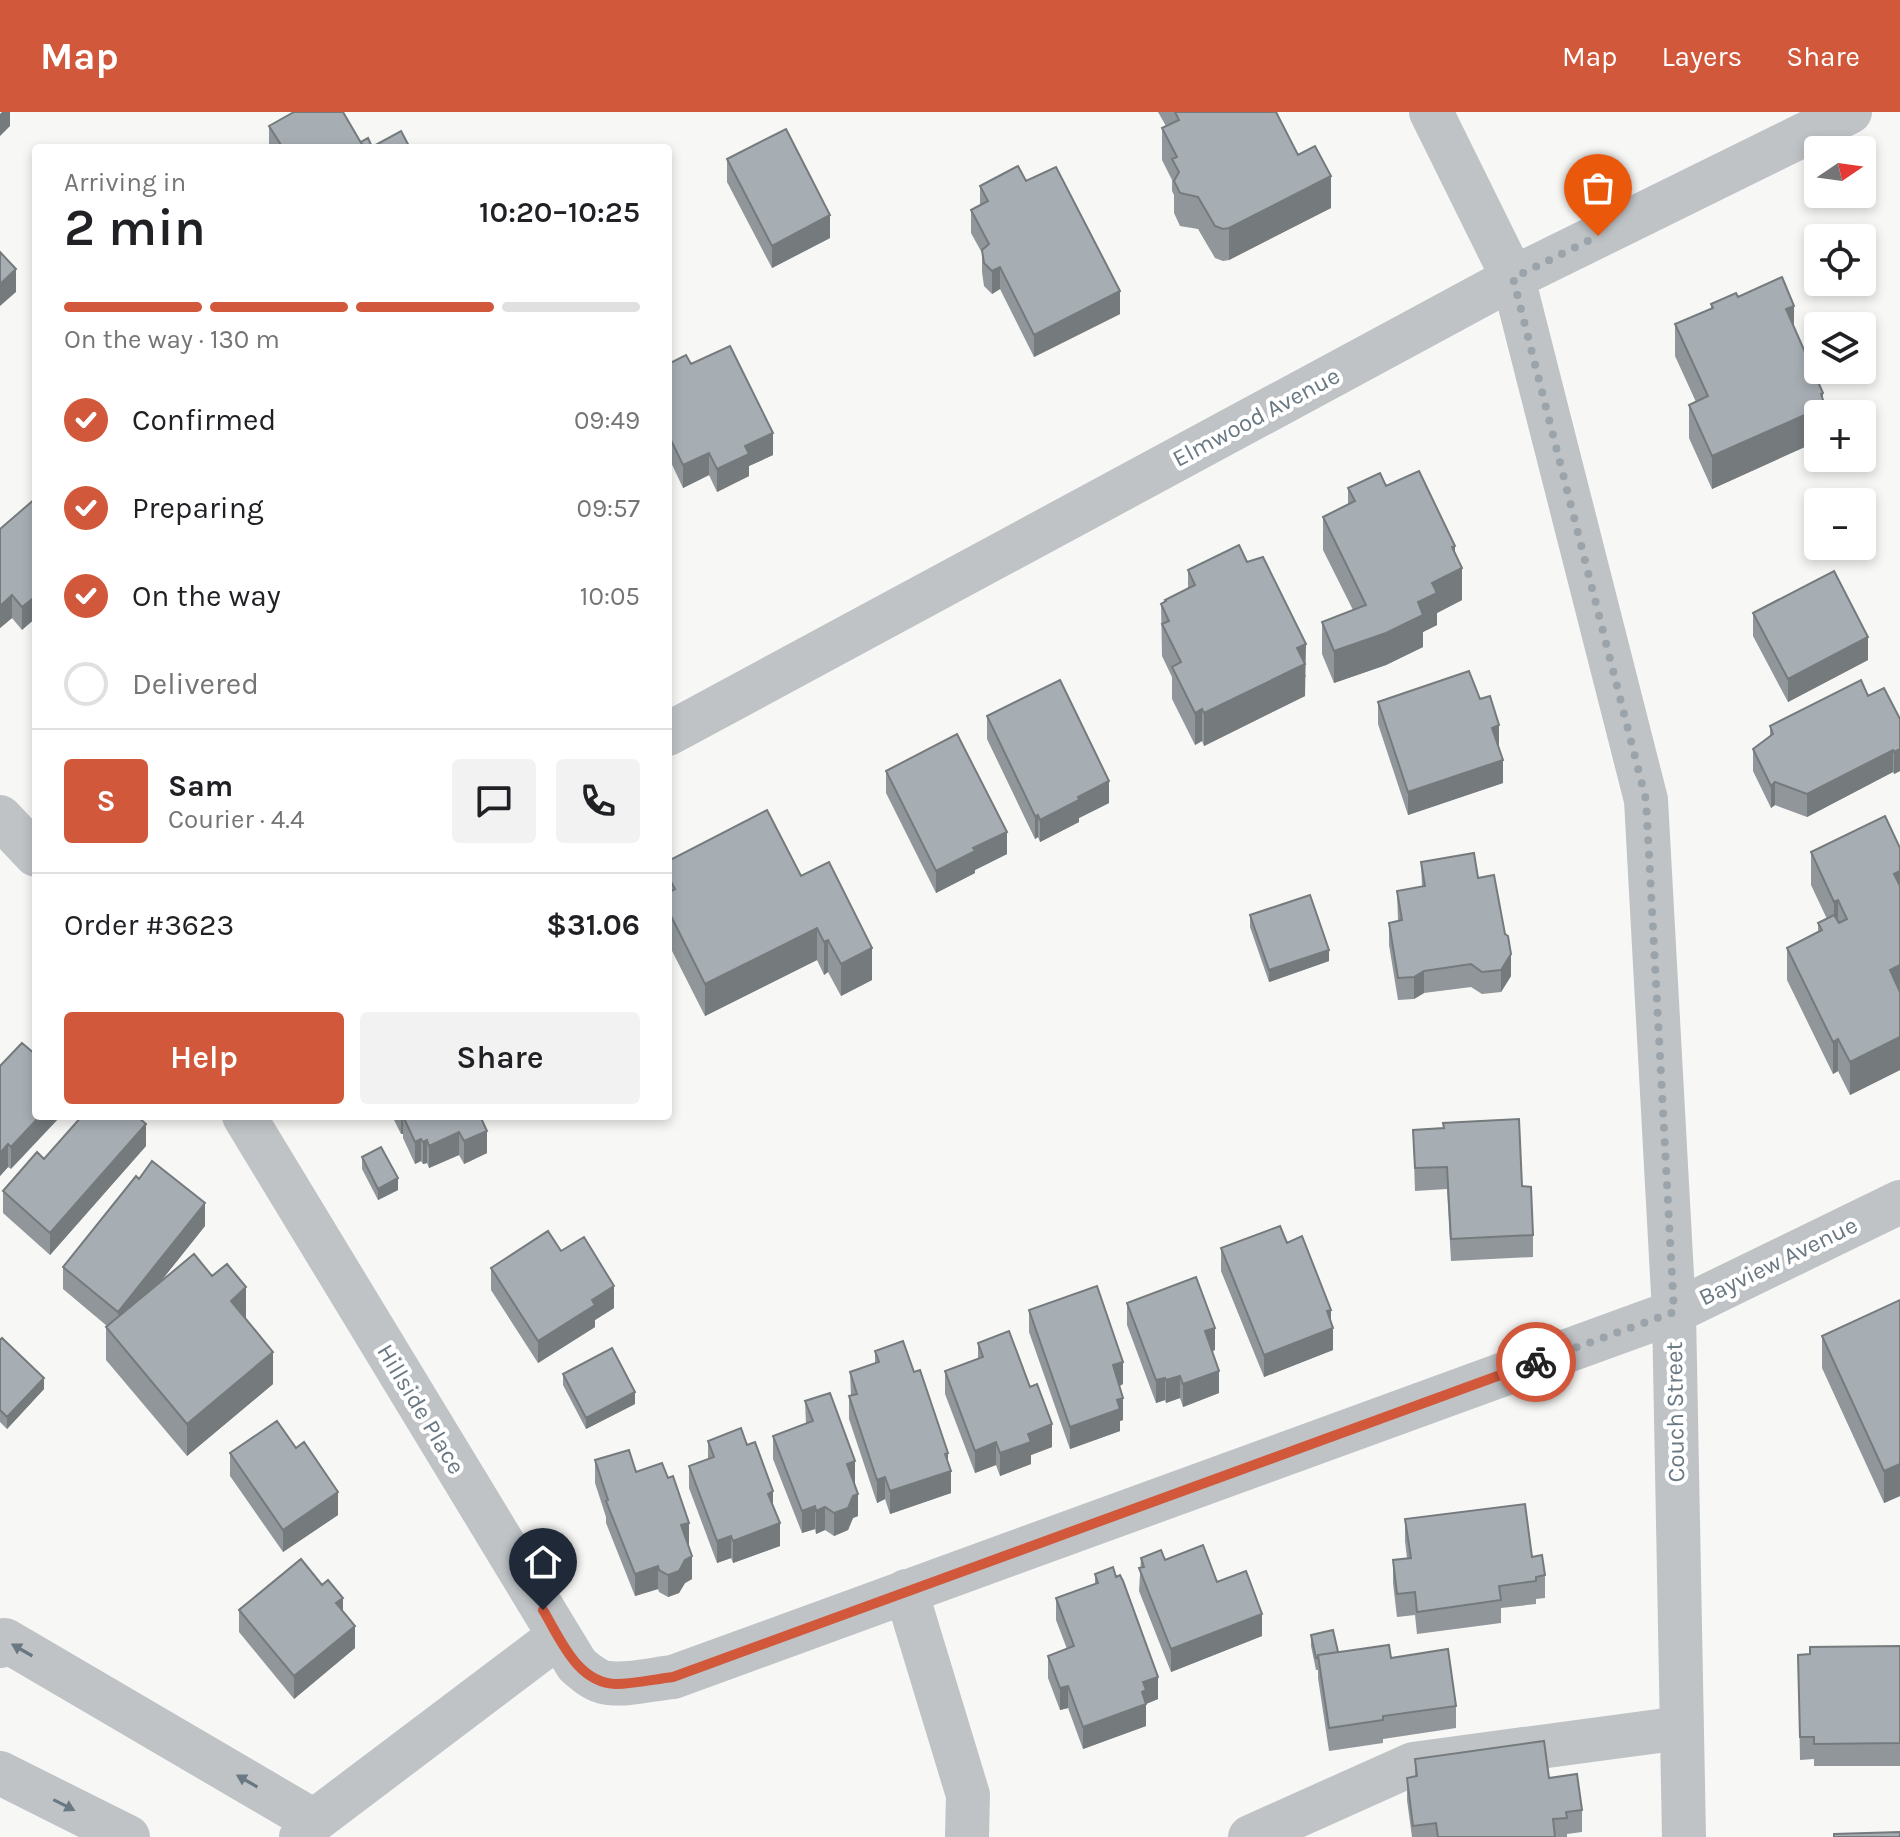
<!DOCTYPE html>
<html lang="en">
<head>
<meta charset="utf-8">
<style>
  body { margin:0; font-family:Karla,sans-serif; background:#f2f2f2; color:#202124; height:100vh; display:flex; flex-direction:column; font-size:30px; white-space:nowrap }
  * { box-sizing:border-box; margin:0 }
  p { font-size:26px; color:#757577 }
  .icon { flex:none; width:44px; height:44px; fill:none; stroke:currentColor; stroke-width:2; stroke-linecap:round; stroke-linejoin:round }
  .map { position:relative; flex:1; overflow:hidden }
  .sheet { position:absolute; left:32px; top:32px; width:640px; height:976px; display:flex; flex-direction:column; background:#fff; border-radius:8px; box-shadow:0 4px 12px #0003 }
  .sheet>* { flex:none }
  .needle { width:52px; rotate:77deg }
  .controls { position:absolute; left:1804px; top:24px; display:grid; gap:16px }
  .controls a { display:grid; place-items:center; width:72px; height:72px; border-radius:8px; background:#fff; box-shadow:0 4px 12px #0003; font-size:40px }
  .pin { position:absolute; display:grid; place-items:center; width:68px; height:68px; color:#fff; margin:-82px -34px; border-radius:50% 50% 50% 0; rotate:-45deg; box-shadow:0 0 8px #0007 }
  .pin .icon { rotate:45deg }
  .courier { position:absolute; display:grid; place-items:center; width:80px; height:80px; margin:-40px; border:6px solid #d1583b; border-radius:50%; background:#fff; color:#222; box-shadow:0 2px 10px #0007 }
  .head em { font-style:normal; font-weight:600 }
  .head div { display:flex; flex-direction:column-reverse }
  .head { display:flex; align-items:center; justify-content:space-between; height:136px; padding:0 32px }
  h1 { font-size:52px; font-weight:600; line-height:60px }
  .bar { display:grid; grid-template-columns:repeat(4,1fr); gap:12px 8px; align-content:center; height:96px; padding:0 32px }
  .bar i { height:10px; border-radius:6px; background:#e0e0e0 }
  .bar .selected { background:#d1583b }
  .bar p { grid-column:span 4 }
  .line { display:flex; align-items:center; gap:20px; padding:0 32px; border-top:2px solid #e0e0e0 }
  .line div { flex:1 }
  .round { display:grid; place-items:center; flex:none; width:84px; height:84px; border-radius:8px; background:#f2f2f2 }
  ol { padding:0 32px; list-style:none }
  li { display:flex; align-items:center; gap:24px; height:88px }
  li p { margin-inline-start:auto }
  li .icon { padding:8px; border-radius:50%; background:#d1583b; color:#fff; stroke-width:4 }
  li:last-child { color:#757577 }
  li i { width:44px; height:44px; border:4px solid #e0e0e0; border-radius:50% }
  .button { display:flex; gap:16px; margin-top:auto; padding:16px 32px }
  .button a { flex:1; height:92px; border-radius:8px; background:#d1583b; color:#fff; font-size:32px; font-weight:600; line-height:92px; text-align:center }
  .button a+a { background:#f2f2f2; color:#202124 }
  header { display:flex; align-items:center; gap:48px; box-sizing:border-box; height:112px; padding:0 40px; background:#d1583b; color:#fff }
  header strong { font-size:38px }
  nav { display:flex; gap:44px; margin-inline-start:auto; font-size:28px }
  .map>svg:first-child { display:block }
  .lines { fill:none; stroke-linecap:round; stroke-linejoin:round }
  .minor { stroke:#bfc3c6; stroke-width:44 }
  .wall { fill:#90969a }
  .shaded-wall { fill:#757a7d }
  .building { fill:#a7aeb3; stroke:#757a7d; stroke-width:2 }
  .oneway { fill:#697882 }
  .done { stroke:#9ba4aa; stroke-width:8; stroke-dasharray:0 14.4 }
  .route { stroke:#d1583b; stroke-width:10 }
  .labels { text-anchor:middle; stroke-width:8; stroke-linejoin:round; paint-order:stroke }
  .street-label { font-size:24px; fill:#697882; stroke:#fff }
</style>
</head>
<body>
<header>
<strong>Map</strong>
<nav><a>Map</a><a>Layers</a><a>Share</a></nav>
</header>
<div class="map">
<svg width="1900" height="1725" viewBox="0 0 1900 1725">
  <rect width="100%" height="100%" fill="#f7f7f5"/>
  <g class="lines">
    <!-- minor -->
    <path class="minor" d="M1431 0 1513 166 1646 688 1674 1200 1684 1725
      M668 622 1513 166 1850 0
      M0 705 36 743
      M244 1004 577 1553C585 1560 593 1567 603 1570 622 1575 653 1567 673 1565L1674 1200 1900 1090
      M906 1479 968 1683 967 1725
      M0 1534 5 1528 314 1709
      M0 1661 128 1725
      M301 1725 314 1709 559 1524
      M1250 1725 1413 1652 1681 1616"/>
  </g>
  <!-- wall -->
  <path class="wall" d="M1158 0H1276L1298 43 1331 96 1229 148 1223 149 1215 146 1198 117 1180 114 1174 101V83L1172 79V68L1162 48V16L1166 14Z
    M269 14 361 30 372 35 410 36H269Z
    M727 47 830 126 772 156 727 70Z
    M1026 69 1120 202 1034 245 1000 177 992 182 984 174 982 160V141L971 121V98L980 93V74Z
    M1738 185 1794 216 1823 289 1825 302H1818V329L1712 377 1689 326V293L1696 290 1675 244V212L1711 197V192Z
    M668 252H691L773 343 749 354V364L717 380 709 363 683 376 668 344Z
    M1386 374 1455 443 1462 488 1437 501V513L1423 520V535L1386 553 1334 571 1322 542V510L1353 498 1323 438V405L1348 392V376Z
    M36 386 22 518 12 506 0 516V417Z
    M1247 450 1306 564 1305 565V584L1204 634 1202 629 1195 633 1172 587V565L1162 544 1161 492 1165 490V488L1188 477V458Z
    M1753 501 1868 548 1788 590 1753 524Z
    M1868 584 1900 607V659L1894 662 1893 660 1807 705 1775 693 1771 696 1753 659V637L1770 625V614Z
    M1378 590 1499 636 1503 671 1408 703 1378 612Z
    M987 604 1109 691 1079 706V710L1040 730 1038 725 1035 727 987 627Z
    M886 659 1007 742 975 758V761L936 781 886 681Z
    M1900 736V958L1850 983 1838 959 1833 962 1787 868V836L1818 820V811L1827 807 1811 773V740Z
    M668 749 801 764 872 868 841 884 828 860 824 863 817 848 705 904 668 831Z
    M1421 750 1478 766 1511 864 1501 880 1482 882 1471 875 1424 881 1414 887 1398 888 1389 833V811L1398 809 1397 779 1422 775Z
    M1250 803 1329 849 1269 870 1250 815Z
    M22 931 11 1057 8 1055 0 1064V954Z
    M392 1004H480L487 1041 464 1052 459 1043 429 1056 427 1051 423 1052 421 1049 415 1052 403 1026V1022H401Z
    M1443 1011 1522 1074 1533 1123V1145L1451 1149 1447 1077 1415 1079 1413 1018 1443 1016Z
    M146 1034 50 1143 3 1101V1079L44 1047Z
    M362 1045 398 1078 378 1088 362 1057Z
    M205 1114 160 1170 246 1208 273 1272 187 1344 106 1248V1215L107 1214 63 1177V1155Z
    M1287 1131 1331 1211 1333 1238 1264 1265 1221 1159V1136Z
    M561 1139 614 1196 595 1208V1215L538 1251 491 1178V1156Z
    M1900 1188V1384L1884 1391 1822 1256V1224Z
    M1127 1191 1215 1238 1212 1239 1219 1281 1183 1295 1180 1286 1166 1291 1165 1288 1156 1291 1127 1213Z
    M1029 1198 1123 1272 1120 1274 1123 1308 1120 1309V1319L1070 1337 1029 1220Z
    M0 1228 44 1277 7 1317 0 1310Z
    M978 1231 1052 1335 1031 1343V1352L1000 1364 996 1353 975 1361 945 1282V1259L978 1247Z
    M875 1239 948 1352 951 1381 890 1402 885 1387 877 1391 849 1307V1284H851L850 1260 875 1251Z
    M563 1262 635 1292 586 1317 563 1273Z
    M805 1289 855 1371 858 1404 853 1406 848 1418 834 1424 825 1418 816 1422 815 1417 802 1421 773 1347V1324L806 1312Z
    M708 1329 747 1333 773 1395 780 1434 733 1451 731 1446 717 1451 689 1376V1354L708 1347Z
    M230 1341 338 1403 283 1440 230 1364Z
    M595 1348 636 1360 689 1433 692 1467 685 1471 679 1481 668 1485 659 1480 658 1477 635 1484 606 1411V1405L595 1371Z
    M1405 1407 1532 1445 1545 1463V1486L1536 1487V1492L1501 1496V1511L1417 1522 1415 1503 1397 1505 1393 1471V1448L1407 1446 1405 1429Z
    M1141 1446 1165 1448 1217 1470 1262 1524 1171 1560 1139 1479Z
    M1095 1462 1158 1587 1146 1592V1614L1083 1637 1068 1596 1060 1598 1048 1566V1544L1067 1537 1056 1508V1486L1095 1472Z
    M239 1498 355 1536 294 1587 239 1520Z
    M1311 1523 1338 1540 1391 1546 1456 1594V1616L1383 1627V1631L1329 1639 1318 1566V1558H1316L1311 1534Z
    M1900 1534V1654H1814V1647L1800 1648 1798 1543Z
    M1415 1647 1549 1666 1582 1698V1720L1567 1722V1725H1412L1407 1688V1666L1415 1664Z"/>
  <!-- shaded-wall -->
  <path class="shaded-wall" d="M2 0H10V14L0 24V2Z
    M1331 64V96L1229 148V116Z
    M830 103V126L772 156V134Z
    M1000 155V177L992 182V159Z
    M16 157V180L0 194V172Z
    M1120 179V202L1034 245V223Z
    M1794 194V226L1786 197Z
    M1823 281V294H1825V302H1818V329L1712 377V344Z
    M773 321V343L749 354V364L717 380V357L745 334Z
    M709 341V363L683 376V353Z
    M1455 434V459L1462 456V488L1437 501V513L1423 520V535L1386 553 1334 571V539L1418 490 1432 471 1452 435Z
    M12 483V506L0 516V494Z
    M36 484V506L22 518V495Z
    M1868 525V548L1788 590V567Z
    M1306 532 1305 584 1204 634V601L1297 536Z
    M1202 597V629L1195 633V601Z
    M1499 613V636L1492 639V616Z
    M1900 637V659L1894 662V640Z
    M1893 638V660L1807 705V682Z
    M1503 648V671L1408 703V680Z
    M1109 669V691L1079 706V710L1040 730V708L1078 685Z
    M1775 670V693L1771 696V674Z
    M1038 703V725L1035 727V704Z
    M1007 720V742L975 758V761L936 781V759L973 736Z
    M1900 759V792L1894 762Z
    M1838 788V820L1834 822V790Z
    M817 816V848L705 904V872Z
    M828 828V860L824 863V830Z
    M872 836V868L841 884V852Z
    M1329 838V849L1269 870V858Z
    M1511 842V864L1501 880V858Z
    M1900 853V886L1890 858Z
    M1424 859V881L1414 887V865Z
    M1900 925V958L1850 983V950Z
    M1838 927V959L1833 962V930Z
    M40 1004H61L11 1057V1035Z
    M401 1004H403V1022H401Z
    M146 1012V1034L50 1143V1121Z
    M487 1019V1041L464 1052V1029Z
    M459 1020V1043L429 1056V1034Z
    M421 1027V1049L415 1052V1030Z
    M427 1028V1051L423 1052V1030Z
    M8 1032V1055L0 1064V1041Z
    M398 1066V1078L378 1088V1077Z
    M205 1091V1114L118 1223V1200Z
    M614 1174V1196L595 1208V1215L538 1251V1229L592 1188Z
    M246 1175V1208L231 1189Z
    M1331 1198V1216H1333V1238L1264 1265V1243L1327 1199Z
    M1215 1216V1238L1205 1242V1219Z
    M273 1240V1272L187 1344V1312Z
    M1123 1250V1272L1113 1276V1253Z
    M1219 1259V1281L1183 1295V1272Z
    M1180 1264V1286L1166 1291V1268Z
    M44 1266V1277L7 1317V1305Z
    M1165 1266V1288L1156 1291V1268Z
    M635 1280V1292L586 1317V1306Z
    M1123 1286V1308L1120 1309V1319L1070 1337V1315L1117 1288Z
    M1052 1312V1335L1031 1343V1352L1000 1364V1341L1028 1322Z
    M996 1330V1353L975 1361V1339Z
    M948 1341V1359H951V1381L890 1402V1379Z
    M855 1349V1371L847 1375V1352Z
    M1900 1352V1384L1884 1391V1359Z
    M885 1365V1387L877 1391V1368Z
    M773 1379V1401L768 1382Z
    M338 1380V1403L283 1440V1418Z
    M858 1382V1404L853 1406 848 1418 834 1424V1401L853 1384Z
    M815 1394V1417L802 1421V1399Z
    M825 1395V1418L816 1422V1399Z
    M689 1411V1433L681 1436V1413Z
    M780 1411V1434L733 1451V1429Z
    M731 1424V1446L717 1451V1429Z
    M692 1444V1467L685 1471 679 1481 668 1485V1463L685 1448Z
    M658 1454V1477L635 1484V1462Z
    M343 1486V1508L336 1491Z
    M1262 1502V1524L1171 1560V1537Z
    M355 1514V1536L294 1587V1564Z
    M1158 1565V1587L1146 1592V1614L1083 1637V1615L1142 1580 1143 1570Z
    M1068 1574V1596L1060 1598V1576Z"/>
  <!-- building -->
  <path class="building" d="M294 0H343L364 36H283L269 14Z
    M1175 0H1276L1298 43 1315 34 1331 64 1229 116 1223 117 1215 114 1198 85 1180 81 1174 69 1179 60 1172 47 1177 45 1162 16 1179 8Z
    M786 17 830 103 772 134 727 47Z
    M401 19 410 36H364L361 30 368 26 372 35Z
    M1018 54 1026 69 1056 55 1120 179 1034 223 1000 155 992 159 984 151 982 138 989 132 971 98 988 89 980 74Z
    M0 140 16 157 0 172Z
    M1782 165 1794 194 1786 197 1823 281 1821 282 1825 294 1712 344 1689 293 1708 284 1675 212 1713 196 1711 192 1736 181 1738 185Z
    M730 234 773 321 745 334 749 342 717 357 709 341 683 353 668 322V252L686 243 691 252Z
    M1419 359 1455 434 1452 435 1462 456 1432 471 1437 481 1418 490 1423 503 1386 521 1334 539 1322 510 1366 493 1323 405 1355 389 1348 376 1380 361 1386 374Z
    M36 386V484L22 495 12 483 0 494V417Z
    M1239 433 1247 450 1263 445 1306 532 1297 536 1305 552 1204 601 1202 597 1195 601 1172 555 1181 550 1162 512 1169 509 1161 492 1166 489 1165 488 1195 473 1188 458Z
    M1834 459 1868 525 1788 567 1753 501Z
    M1469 559 1480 587 1490 584 1499 613 1492 616 1503 648 1408 680 1378 590Z
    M1060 568 1109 669 1078 685 1079 688 1040 708 1038 703 1035 704 987 604Z
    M1861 568 1868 584 1884 576 1900 607V637L1894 640 1893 638 1807 682 1775 670 1771 674 1753 637 1773 622 1770 614Z
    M957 622 1007 720 973 736 975 739 936 759 886 659Z
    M767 698 801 764 829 750 872 836 841 852 828 828 824 830 817 816 705 872 668 798V781L675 777 668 764V749Z
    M1885 704 1900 736V759L1894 762 1900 774V853L1890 858 1900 880V925L1850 950 1838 927 1833 930 1787 836 1822 818 1818 811 1834 803 1839 811 1847 807 1838 788 1834 790 1811 740Z
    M1474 741 1478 766 1494 763 1505 822 1508 824 1511 842 1501 858 1482 860 1471 852 1424 859 1414 865 1398 866 1389 811 1402 808 1397 779 1425 774 1421 750Z
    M1310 783 1329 838 1269 858 1250 803Z
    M22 931 36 943V1004H40L11 1035 8 1032 0 1041V954Z
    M82 1004H137L146 1012 50 1121 3 1079 37 1040 44 1047Z
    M403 1004H480L487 1019 464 1029 459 1020 429 1034 427 1028 423 1030 421 1027 415 1030Z
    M1519 1007 1522 1074 1531 1075 1533 1123 1451 1127 1447 1055 1415 1056 1413 1018 1444 1016 1443 1011Z
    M381 1035 398 1066 378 1077 362 1045Z
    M152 1049 205 1091 118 1200 63 1155 136 1064 139 1067Z
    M1280 1114 1287 1131 1302 1124 1331 1198 1327 1199 1333 1216 1264 1243 1221 1136Z
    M548 1119 561 1139 584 1125 614 1174 592 1188 595 1193 538 1229 491 1156Z
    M194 1142 212 1164 227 1152 246 1175 231 1189 273 1240 187 1312 106 1215Z
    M1196 1165 1215 1216 1205 1219 1219 1259 1183 1272 1180 1264 1166 1268 1165 1266 1156 1268 1127 1191Z
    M1097 1174 1123 1250 1113 1253 1123 1286 1117 1288 1120 1297 1070 1315 1029 1198Z
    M1900 1188V1352L1884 1359 1822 1224Z
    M1009 1219 1030 1275 1037 1272 1052 1312 1028 1322 1031 1330 1000 1341 996 1330 975 1339 945 1259 983 1245 978 1231Z
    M2 1226 44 1266 7 1305 0 1298V1228Z
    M903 1229 914 1260 920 1258 948 1341 945 1342 951 1359 890 1379 885 1365 877 1368 849 1284 857 1282 850 1260 879 1250 875 1239Z
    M612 1236 635 1280 586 1306 563 1262Z
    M830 1281 855 1349 847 1352 858 1382 853 1384 848 1396 834 1401 825 1395 816 1399 815 1394 802 1399 773 1324 813 1309 805 1289Z
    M277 1309 296 1336 304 1330 338 1380 283 1418 230 1341Z
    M741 1316 747 1333 755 1330 773 1379 768 1382 780 1411 733 1429 731 1424 717 1429 689 1354 714 1345 708 1329Z
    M629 1338 636 1360 662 1351 668 1366 673 1364 689 1411 681 1413 692 1444 685 1448 679 1459 668 1463 659 1458 658 1454 635 1462 606 1389 608 1388 595 1348Z
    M1525 1392 1532 1445 1542 1443 1545 1463 1536 1465V1469L1499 1474 1501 1488 1417 1500 1415 1480 1397 1482 1393 1448 1411 1446 1405 1407Z
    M1203 1433 1217 1470 1246 1459 1262 1502 1171 1537 1139 1456 1144 1455 1141 1446 1161 1438 1165 1448Z
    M301 1447 322 1473 328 1468 343 1486 336 1491 355 1514 294 1564 239 1498Z
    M1113 1455 1116 1465 1120 1463 1123 1469 1158 1565 1143 1570 1146 1578 1142 1580 1146 1592 1083 1615 1068 1574 1060 1576 1048 1544 1074 1534 1056 1486 1098 1471 1095 1462Z
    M1333 1518 1338 1540 1318 1543V1546H1316L1311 1523Z
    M1389 1533 1391 1546 1448 1537 1456 1594 1383 1604V1608L1329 1616 1318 1543Z
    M1900 1534V1631L1814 1632V1625H1800L1798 1543 1810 1542V1535Z
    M1544 1629 1549 1666 1577 1662 1582 1698 1566 1700 1567 1706 1553 1707 1555 1725H1438L1436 1711 1413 1714 1407 1666 1417 1664 1415 1647Z
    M1900 1720V1725H1834V1722Z"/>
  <!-- one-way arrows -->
  <defs><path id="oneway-solid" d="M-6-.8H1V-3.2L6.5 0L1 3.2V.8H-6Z" transform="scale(2)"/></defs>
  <g class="oneway">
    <use href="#oneway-solid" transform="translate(22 1538) rotate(-150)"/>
    <use href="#oneway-solid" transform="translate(247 1669) rotate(-150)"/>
    <use href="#oneway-solid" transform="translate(64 1693) rotate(27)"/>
  </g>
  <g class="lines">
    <!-- done -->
    <path class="done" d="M1536 1250 1674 1200 1646 688 1513 166 1598 124"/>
    <!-- route -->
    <path class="route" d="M543 1498C560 1526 577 1571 616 1572 635 1572 655 1567 673 1565L1536 1250"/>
  </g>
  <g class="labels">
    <!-- street labels -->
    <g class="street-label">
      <text transform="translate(1256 305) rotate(-28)" y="8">Elmwood Avenue</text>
      <text transform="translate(1778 1149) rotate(-26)" y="8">Bayview Avenue</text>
      <text transform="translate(421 1297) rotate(59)" y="8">Hillside Place</text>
      <text transform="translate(1675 1300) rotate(-91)" y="8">Couch Street</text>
    </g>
  </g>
</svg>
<div class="controls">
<a><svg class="needle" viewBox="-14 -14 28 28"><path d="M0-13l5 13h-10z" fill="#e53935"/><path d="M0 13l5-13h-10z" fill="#757577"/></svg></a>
<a><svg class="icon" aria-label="locate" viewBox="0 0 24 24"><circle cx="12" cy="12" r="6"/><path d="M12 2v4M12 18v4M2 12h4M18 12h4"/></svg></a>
<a><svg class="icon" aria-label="layers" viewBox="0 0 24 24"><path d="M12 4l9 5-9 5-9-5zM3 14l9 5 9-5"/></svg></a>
<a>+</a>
<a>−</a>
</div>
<div class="pin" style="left:1598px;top:124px;background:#ea580c"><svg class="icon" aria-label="bag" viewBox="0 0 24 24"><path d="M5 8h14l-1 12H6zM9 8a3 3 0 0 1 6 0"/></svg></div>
<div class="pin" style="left:543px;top:1498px;background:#1f2937"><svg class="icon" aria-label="home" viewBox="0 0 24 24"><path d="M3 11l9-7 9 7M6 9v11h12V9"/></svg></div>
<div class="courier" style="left:1536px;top:1250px"><svg class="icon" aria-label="bike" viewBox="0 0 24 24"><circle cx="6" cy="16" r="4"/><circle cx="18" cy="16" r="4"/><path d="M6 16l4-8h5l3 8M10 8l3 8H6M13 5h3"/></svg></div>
<section class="sheet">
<div class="head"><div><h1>2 min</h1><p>Arriving in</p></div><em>10:20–10:25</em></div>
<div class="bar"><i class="selected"></i><i class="selected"></i><i class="selected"></i><i></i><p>On the way · 130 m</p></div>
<ol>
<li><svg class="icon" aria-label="check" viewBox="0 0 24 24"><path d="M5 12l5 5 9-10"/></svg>Confirmed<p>09:49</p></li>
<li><svg class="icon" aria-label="check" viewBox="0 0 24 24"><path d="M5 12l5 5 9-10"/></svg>Preparing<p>09:57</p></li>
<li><svg class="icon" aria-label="check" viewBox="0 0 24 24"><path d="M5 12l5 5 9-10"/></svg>On the way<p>10:05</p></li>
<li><i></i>Delivered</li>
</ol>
<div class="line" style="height:144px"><b class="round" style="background:#d1583b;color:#fff">S</b><div><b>Sam</b><p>Courier · 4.4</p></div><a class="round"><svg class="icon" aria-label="chat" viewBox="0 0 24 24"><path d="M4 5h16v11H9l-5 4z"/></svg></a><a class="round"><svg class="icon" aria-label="phone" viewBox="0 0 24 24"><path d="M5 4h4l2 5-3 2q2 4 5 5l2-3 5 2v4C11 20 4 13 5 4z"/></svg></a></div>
<div class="line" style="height:104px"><div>Order #3623</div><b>$31.06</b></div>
<div class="button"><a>Help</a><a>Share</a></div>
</section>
</div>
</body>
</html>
